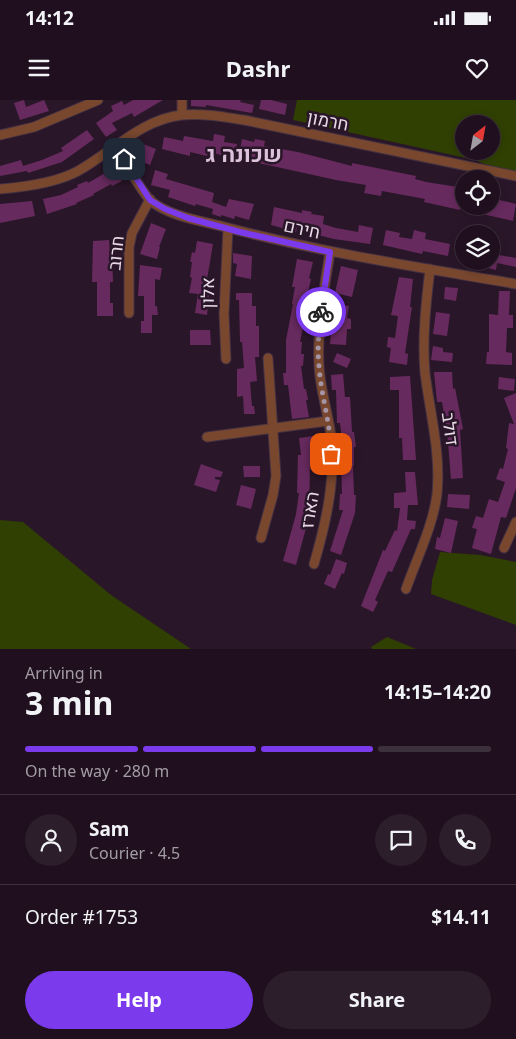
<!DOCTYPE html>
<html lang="en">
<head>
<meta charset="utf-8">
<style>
  body { margin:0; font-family:"Noto Sans",Heebo,sans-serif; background:#2d1e2c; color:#f1f3f6; height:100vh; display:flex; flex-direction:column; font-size:19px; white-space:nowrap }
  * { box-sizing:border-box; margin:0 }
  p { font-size:16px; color:#a29da4 }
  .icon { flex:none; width:28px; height:28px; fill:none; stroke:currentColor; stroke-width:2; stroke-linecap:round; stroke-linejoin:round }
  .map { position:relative; height:549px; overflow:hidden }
  .sheet { display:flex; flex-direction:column; background:#20101f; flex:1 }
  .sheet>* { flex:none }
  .needle { width:32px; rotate:31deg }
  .controls { position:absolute; left:455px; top:15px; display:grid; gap:10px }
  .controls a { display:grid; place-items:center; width:45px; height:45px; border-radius:50%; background:#20101f; box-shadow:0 2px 8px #0003,0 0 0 1px #3d303d; font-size:25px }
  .pin { position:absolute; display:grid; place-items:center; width:42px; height:42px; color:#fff; margin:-21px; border-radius:10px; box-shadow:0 2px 8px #0006 }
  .courier { position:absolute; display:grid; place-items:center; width:50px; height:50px; margin:-25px; border:4px solid #7c3aed; border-radius:50%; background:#fff; color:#222; box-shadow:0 1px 6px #0007 }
  .overview em { font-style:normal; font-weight:700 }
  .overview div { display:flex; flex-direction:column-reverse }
  .overview { display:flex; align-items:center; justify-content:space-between; height:85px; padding:0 25px }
  h1 { font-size:32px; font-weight:700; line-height:38px }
  .bar { display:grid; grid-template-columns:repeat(4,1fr); gap:8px 5px; align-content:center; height:60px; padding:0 25px }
  .bar i { height:6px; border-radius:4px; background:#3d303d }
  .bar .on { background:#7c3aed }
  .bar p { grid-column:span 4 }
  .line { display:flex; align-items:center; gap:12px; padding:0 25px; border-top:1px solid #3d303d }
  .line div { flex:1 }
  .round { display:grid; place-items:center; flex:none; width:52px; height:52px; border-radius:26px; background:#2d1e2c }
  .button { display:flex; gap:10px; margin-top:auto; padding:10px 25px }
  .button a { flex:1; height:58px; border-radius:30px; background:#7c3aed; color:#fff; font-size:20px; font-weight:700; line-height:58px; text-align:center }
  .button a+a { background:#2d1e2c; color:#f1f3f6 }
  .status { display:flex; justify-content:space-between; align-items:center; height:35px; padding:0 25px; background:#20101f; direction:ltr }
  .status svg { height:14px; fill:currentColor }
  header { display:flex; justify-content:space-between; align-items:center; height:65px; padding:0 25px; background:#20101f; font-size:22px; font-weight:700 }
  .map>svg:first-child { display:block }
  .green { fill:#304002; fill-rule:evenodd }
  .building { fill:#672a5e }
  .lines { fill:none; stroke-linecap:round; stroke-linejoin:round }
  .minor-casing { stroke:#443143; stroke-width:11 }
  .minor { stroke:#78472e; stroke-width:9 }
  .done { stroke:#a595a4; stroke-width:5; stroke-dasharray:0 9 }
  .route { stroke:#7c3aed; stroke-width:6 }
  .labels { text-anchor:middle; stroke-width:5; stroke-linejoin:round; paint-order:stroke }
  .street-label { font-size:18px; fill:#e7dae6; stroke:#2a1629 }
  .district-label { font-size:22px; font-weight:bold; fill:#dcc2da; stroke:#2a1629 }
</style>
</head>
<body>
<div class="status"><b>14:12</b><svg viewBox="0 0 49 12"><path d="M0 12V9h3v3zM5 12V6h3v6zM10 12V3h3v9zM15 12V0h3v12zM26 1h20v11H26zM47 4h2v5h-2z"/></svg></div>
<header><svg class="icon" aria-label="menu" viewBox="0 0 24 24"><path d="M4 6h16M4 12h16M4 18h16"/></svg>Dashr<svg class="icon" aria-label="heart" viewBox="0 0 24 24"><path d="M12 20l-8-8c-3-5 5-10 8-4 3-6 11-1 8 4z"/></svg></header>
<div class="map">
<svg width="516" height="549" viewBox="0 0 516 549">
  <rect width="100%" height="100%" fill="#2a1629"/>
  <!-- green -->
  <path class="green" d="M297 0H516V73L498 70 475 60 293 20ZM464 24H491V51H464Z
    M0 420 23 422 111 495 191 549H0Z
    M440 452 480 455 516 462V525L431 494 432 480Z
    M387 537 416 549H372L371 547Z"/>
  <!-- building -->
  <path class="building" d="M24 0 26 7 44 0 49 11 20 20 14 3Z
    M133 0H163L134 17 132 13 112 23 117 30 106 37 96 23 113 11 111 6 122 1 124 5Z
    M191 0H241L240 2 254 5 252 13 206 5V7L191 6Z
    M261 0H271L287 4 285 15 259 9Z
    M87 30 94 39 62 62 28 73 27 71 0 76V66L21 60 23 66 42 60 63 51 61 48Z
    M214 34 225 36 224 42 237 44 235 58 208 52 207 56 190 52V56L162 49 164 37 183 41 184 36 213 41Z
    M242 39 254 42 255 39 265 41 264 46 298 52 352 66V63L416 76 415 79 426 82 464 88 460 110 424 102 425 99 382 91 381 96 364 93 366 85 336 80 250 61 252 52 240 50Z
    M143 44 156 49 150 65 136 59Z
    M114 65 122 81 112 86 111 84 93 94 94 95 76 103 77 104 47 114 43 99 61 95 78 87 77 85 87 81 88 83 105 73 104 71Z
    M155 70 168 74 166 79 214 93 212 102 226 107 229 99 254 104 249 120 235 116 234 119 221 115V117L212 114 213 109 196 104 195 106 168 97 170 90 151 85Z
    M491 98 516 104 513 121 478 113 479 106H491Z
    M32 101 35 116 0 123V104Z
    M274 107 302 113V110L312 112 311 114 324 116 323 124 336 128 358 132 359 125 373 128 370 144 334 139 310 133 312 125 298 122 296 132 271 125Z
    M151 123 166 129 159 147H160L157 159 140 154Z
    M386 130 400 133 399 137 412 139 414 130 426 133 425 139 450 144 448 156 423 151 422 154 383 145Z
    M109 140 110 154H112L113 182H110V203H113V216H97V182H92L93 141Z
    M197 141 213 144 206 185 210 186 207 215 195 213 198 194 189 193 192 178 190 177 192 162H190L192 152 195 153Z
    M491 147 500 148 499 155 516 158V167L497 163 496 170 484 167 485 161H491Z
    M233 153 252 156 251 179 235 176 237 164 233 163Z
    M297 159 313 162 309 178 311 179 300 227H303L300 242H302L301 254H304L303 266H301L304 289H306L308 300H306L309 317 292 319 288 285H284L283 273H286V240L293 204H292L295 187H292Z
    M140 165 162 168 160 180 155 179V206H157L158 215H152V233H141V221H144V196H138Z
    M341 166 358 170 352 197 335 193Z
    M399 177 413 179 410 207H412L405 253 408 254 407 265 389 262 391 248 387 247 388 237 395 238 398 216 391 215Z
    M445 187 458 188 456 201 444 199Z
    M499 191H510L509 215H513V228H507L506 252 512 253V265L486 264 487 252H489V214L498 215Z
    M236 193H252V206H256V226H259V257H255L257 281 250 282 252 306H254L255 314H244L243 296 237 297V269L244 268 242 242H240L239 200H236Z
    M334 204 349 206 347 218 351 219V229H347L346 245 330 244Z
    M436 212 450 214 447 236 433 234Z
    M190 230H210L211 245H190Z
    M433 246 443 248V252L453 253 452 262 431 260Z
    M337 253 351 259 347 268 333 262Z
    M434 272H452L453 289 455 288 463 329 460 330 463 378 451 379 447 331 442 302H437Z
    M343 274 345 297H350L352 332H354L356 347H354V366H353L354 395H356L355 413 341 455 330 451 343 410H339L340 394H342L341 356H344L340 323H337L336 290H332L331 275Z
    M410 276 416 360H403L402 338H399V290H390V277Z
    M499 277 515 279 514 291 498 289Z
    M516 293V388L506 418 501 417 491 454 472 448 477 429 472 428 476 416 483 418 489 399 498 402 505 382 496 379 500 368 503 369 508 349 506 348 509 323 514 324 504 298Z
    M314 336 316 363H310L309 417 296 465 283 461 296 414 299 393H297L298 355H301L299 338Z
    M201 364 223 372 221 377H215V379L220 380 216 392 194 385Z
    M243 366H260V377H244Z
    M405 372H415L418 405H408L407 420 416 421 415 429H411L392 472 388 471 375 500 378 502 373 512 361 506 383 450 385 451 395 430 397 431 400 408H394V393L406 392Z
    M241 385 256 389 251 409 236 405Z
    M448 394 470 395 469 409 447 407Z
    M445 418 458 421 451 453 435 449 437 437 440 438Z
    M336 459 347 463 344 474 342 473 335 489 324 484 328 474 330 475Z"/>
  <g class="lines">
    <!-- minor casing -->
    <g class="minor-casing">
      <path id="minor" d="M182 15V0
        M0 35 34 27 98 0
        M115 45C123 58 140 90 150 100 166 115 200 121 221 126 318 152 417 167 516 184
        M0 89C25 87 56 83 78 71 112 52 142 19 182 15 203 13 224 17 244 20L516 76
        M129 213V147L132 133 150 99
        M226 259 224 214 228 128
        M207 337 328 321
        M261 438 273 395 276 376 268 258
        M504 448 516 422
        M314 464C326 423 336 379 331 336 328 313 320 289 319 265 317 227 324 190 330 152
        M406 489C417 458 433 426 437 394 441 353 430 313 425 273 422 239 426 203 430 169"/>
    </g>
    <!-- minor -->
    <use href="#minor" class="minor"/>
  </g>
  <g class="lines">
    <!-- done -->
    <path class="done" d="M321 212C319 230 317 248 319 266 321 296 331 324 331 354"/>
    <!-- route -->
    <path class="route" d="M124 59 150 100 165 109 188 118 240 132 330 152 321 212"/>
  </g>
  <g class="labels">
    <!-- street labels -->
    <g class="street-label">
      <text transform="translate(328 21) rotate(11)" y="6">חרמון</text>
      <text transform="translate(302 129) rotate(12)" y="6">חירם</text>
      <text transform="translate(116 153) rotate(-84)" y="6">חרוב</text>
      <text transform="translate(208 193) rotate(-89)" y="6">אלון</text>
      <text transform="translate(450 329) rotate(82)" y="6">דולב</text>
      <text transform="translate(310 410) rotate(-81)" y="6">הארז</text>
    </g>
    <!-- district labels -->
    <g class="district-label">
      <text x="244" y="62">שכונה ג</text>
    </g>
  </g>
</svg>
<div class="controls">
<a><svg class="needle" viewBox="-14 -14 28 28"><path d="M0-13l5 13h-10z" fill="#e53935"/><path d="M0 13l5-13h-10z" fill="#a29da4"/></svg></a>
<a><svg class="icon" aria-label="locate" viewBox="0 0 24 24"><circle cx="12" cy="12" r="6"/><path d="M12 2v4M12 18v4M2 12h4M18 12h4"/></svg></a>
<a><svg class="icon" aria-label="layers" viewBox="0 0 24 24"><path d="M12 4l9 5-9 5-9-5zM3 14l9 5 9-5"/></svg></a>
</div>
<div class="pin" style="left:331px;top:354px;background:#ea580c"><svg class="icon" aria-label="bag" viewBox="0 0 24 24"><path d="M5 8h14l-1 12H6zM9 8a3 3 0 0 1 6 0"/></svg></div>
<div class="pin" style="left:124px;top:59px;background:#1f2937"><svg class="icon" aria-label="home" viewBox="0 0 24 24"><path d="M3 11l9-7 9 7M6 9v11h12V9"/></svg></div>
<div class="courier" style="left:321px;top:212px"><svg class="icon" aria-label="bike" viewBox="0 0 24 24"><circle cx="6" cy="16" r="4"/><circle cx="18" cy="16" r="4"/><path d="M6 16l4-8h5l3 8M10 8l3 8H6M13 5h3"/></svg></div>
</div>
<section class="sheet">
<div class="overview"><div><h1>3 min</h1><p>Arriving in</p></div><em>14:15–14:20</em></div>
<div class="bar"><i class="on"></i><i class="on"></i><i class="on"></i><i></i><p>On the way · 280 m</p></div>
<div class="line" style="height:90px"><a class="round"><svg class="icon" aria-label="person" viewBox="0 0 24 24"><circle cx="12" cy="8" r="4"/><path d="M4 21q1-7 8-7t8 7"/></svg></a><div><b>Sam</b><p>Courier · 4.5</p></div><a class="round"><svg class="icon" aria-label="chat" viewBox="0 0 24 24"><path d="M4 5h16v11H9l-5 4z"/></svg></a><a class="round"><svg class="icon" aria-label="phone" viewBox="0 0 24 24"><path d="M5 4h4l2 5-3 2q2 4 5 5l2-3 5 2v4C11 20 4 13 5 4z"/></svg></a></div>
<div class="line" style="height:65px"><div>Order #1753</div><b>$14.11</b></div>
<div class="button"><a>Help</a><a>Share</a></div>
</section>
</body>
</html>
